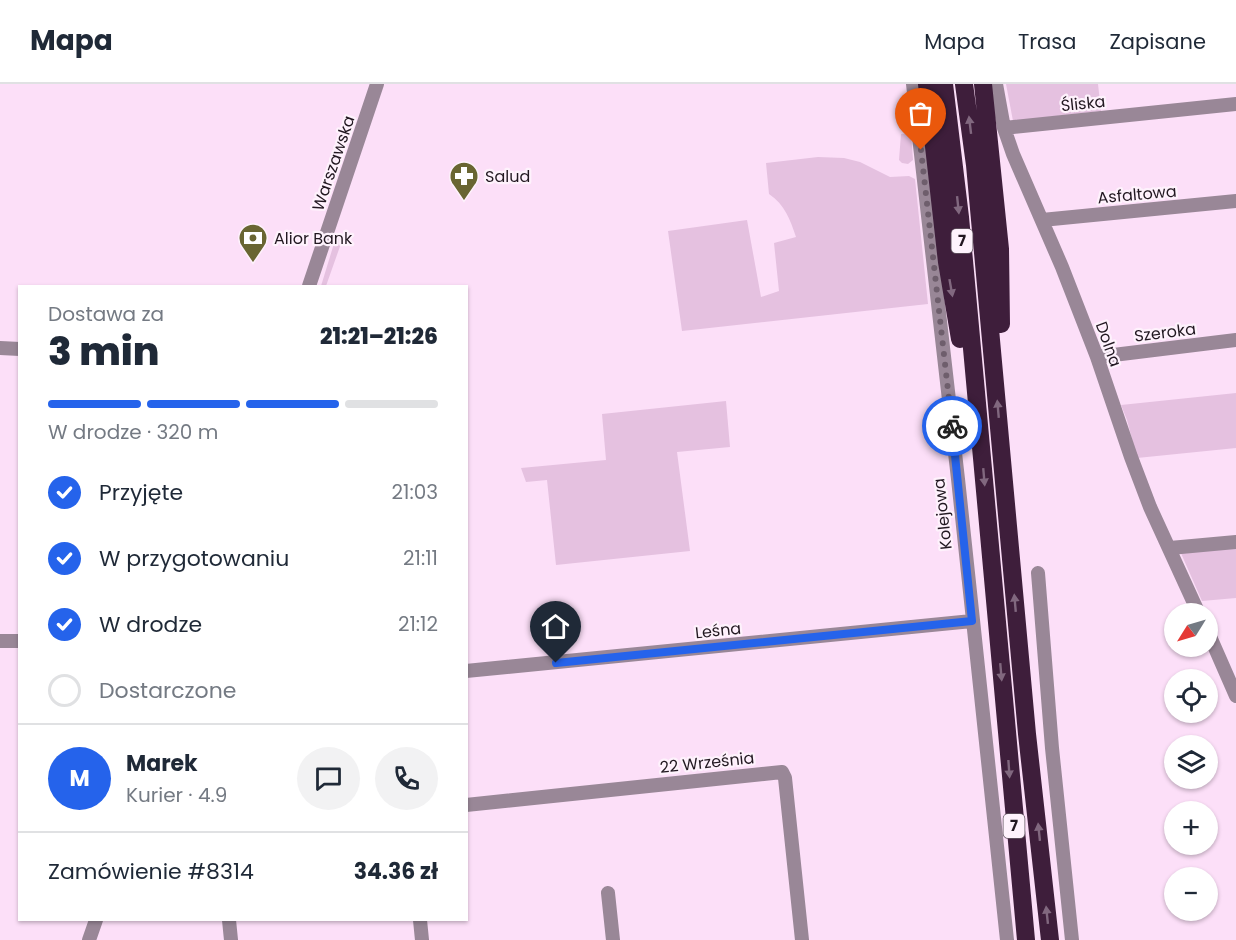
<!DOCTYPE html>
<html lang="pl">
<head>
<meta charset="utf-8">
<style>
  body { margin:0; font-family:Poppins,sans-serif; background:#f2f2f3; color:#1f2937; height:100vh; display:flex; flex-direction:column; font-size:22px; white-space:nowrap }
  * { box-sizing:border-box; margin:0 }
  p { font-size:20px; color:#747a83 }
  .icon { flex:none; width:33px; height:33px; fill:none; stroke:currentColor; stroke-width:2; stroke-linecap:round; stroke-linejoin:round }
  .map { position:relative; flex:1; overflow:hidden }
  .details { position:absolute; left:18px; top:201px; width:450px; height:636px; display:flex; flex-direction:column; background:#fff; border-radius:0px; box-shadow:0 2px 4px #0004 }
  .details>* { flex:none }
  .needle { width:39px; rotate:233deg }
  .fabs { position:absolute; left:1164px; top:519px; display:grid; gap:12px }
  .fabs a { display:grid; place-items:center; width:54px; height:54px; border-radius:50%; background:#fff; box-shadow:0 2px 4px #0004; font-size:30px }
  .pin { position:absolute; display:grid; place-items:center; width:51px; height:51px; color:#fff; margin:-62px -26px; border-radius:50% 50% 50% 0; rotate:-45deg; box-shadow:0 0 6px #0007 }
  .pin .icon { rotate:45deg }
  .courier { position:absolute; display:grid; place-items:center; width:60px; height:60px; margin:-30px; border:4px solid #2563eb; border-radius:50%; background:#fff; color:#222; box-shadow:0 2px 8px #0007 }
  .overview em { font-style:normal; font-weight:800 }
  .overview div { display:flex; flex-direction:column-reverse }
  .overview { display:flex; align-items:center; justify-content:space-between; height:102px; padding:0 30px }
  h1 { font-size:39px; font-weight:800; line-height:45px }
  .bar { display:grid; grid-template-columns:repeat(4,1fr); gap:9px 6px; align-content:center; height:72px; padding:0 30px }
  .bar i { height:8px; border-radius:4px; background:#e0e1e3 }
  .bar .on { background:#2563eb }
  .bar p { grid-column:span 4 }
  .line { display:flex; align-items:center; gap:15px; padding:0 30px; border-top:2px solid #e0e1e3 }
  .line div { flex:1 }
  .round { display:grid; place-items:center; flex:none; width:63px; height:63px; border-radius:32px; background:#f2f2f3 }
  ol { padding:0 30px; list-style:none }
  li { display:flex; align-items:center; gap:18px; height:66px }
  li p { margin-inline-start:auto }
  li .icon { padding:6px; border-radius:50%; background:#2563eb; color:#fff; stroke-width:4 }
  li:last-child { color:#747a83 }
  li i { width:33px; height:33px; border:3px solid #e0e1e3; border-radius:50% }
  header { display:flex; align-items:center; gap:36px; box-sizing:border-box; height:84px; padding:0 30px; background:#fff; border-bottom:2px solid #e0e1e3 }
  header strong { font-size:28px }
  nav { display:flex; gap:33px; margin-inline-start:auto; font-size:21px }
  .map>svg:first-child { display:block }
  .green { fill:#e5c1e0 }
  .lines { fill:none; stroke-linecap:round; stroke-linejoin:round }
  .minor { stroke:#998797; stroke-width:14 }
  .highway { stroke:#3e1e3b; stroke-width:18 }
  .oneway { fill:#81687f }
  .done { stroke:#6e5e6c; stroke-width:6; stroke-dasharray:0 10.8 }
  .route { stroke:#2563eb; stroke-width:8 }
  .labels { text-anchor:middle; stroke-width:4.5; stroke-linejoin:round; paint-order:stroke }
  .shield { fill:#fef2fc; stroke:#645963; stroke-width:1.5 }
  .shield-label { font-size:15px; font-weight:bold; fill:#221821 }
  .street-label { font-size:16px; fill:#221821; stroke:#fef2fc }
  .poi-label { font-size:16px; fill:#221821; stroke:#fef2fc; text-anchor:start }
</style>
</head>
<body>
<header>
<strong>Mapa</strong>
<nav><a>Mapa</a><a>Trasa</a><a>Zapisane</a></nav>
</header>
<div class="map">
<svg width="1236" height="856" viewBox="0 0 1236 856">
  <rect width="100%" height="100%" fill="#fcdff8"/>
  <!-- green -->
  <path class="green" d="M1006 0H1098L1101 27 1013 37Z
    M911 49 913 76 908 80 902 79 899 76 901 50Z
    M818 73 844 74 860 78 890 93 909 92 915 95 928 220 682 247 668 147 747 136 761 213 779 207 774 159 796 153C790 135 785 121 769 110L766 79Z
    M340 151H344L326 202H321L336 153Z
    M1236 309V364L1137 374 1127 336 1121 321Z
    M726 317 730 363 677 368 690 467 556 481 547 396 526 398 521 384 606 376 602 330Z
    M1236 461V514L1202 517 1180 467Z"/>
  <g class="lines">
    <!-- minor -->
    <path class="minor" d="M913 0 958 395 1007 856
      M996 0 1004 44 1013 70 1062 183 1097 273 1131 373 1150 423 1199 530
      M1004 44 1236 20
      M1042 136 1236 117
      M309 202 377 0
      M0 264 20 265
      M1097 273 1236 256
      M1170 464 1236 458
      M1038 489 1052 664 1072 856
      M1208 548 1236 612
      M0 557H20
      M466 587 972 537
      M466 721 782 688 785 694 802 856
      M608 809 613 856
      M229 836 231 856
      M420 836 422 856
      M89 856 96 836"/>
    <!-- highway -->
    <path class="highway" d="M927 0 947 178 960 255
      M944 0 960 133 1026 856
      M964 0 975 81 1027 650 1050 856
      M983 0 1000 165 1001 240"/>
  </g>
  <!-- one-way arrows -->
  <defs><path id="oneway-solid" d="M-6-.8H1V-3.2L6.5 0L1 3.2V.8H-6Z" transform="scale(1.5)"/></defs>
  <g class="oneway">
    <use href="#oneway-solid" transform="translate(970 41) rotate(-97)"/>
    <use href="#oneway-solid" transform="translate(958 121) rotate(84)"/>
    <use href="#oneway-solid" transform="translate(951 204) rotate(80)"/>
    <use href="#oneway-solid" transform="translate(998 325) rotate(-95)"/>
    <use href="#oneway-solid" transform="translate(984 393) rotate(85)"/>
    <use href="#oneway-solid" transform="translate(1015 519) rotate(-95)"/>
    <use href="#oneway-solid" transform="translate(1001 588) rotate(85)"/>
    <use href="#oneway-solid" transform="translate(1009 685) rotate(86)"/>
    <use href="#oneway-solid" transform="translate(1039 748) rotate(-96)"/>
    <use href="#oneway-solid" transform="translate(1047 831) rotate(-96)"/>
  </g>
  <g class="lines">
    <!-- done -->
    <path class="done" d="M921 66 952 342"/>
    <!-- route -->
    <path class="route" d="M556 579 972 537 952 342"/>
  </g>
  <!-- icons -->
  <defs>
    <g id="pharmacy-pin" transform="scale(1.5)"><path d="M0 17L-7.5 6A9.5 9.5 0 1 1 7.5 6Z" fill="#696532" stroke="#fef2fc"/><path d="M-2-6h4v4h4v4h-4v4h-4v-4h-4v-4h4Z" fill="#fff"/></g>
    <g id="bank-pin" transform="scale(1.5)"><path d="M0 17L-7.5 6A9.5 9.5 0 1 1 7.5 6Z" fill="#696532" stroke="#fef2fc"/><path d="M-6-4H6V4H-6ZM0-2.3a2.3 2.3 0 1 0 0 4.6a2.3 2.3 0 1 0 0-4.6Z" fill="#fff"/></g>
  </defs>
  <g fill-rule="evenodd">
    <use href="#pharmacy-pin" x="464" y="92"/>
    <use href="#bank-pin" x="253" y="154"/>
  </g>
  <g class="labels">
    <!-- shield labels -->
    <g class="shield">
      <rect x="951.5" y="145" width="21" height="24" rx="4.5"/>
      <rect x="1003.5" y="730" width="21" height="24" rx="4.5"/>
    </g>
    <g class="shield-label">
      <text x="962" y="162">7</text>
      <text x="1014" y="747">7</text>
    </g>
    <!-- street labels -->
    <g class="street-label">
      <text transform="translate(1083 19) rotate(-6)" y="6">Śliska</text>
      <text transform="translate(333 79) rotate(-71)" y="6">Warszawska</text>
      <text transform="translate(1137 110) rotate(-5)" y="6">Asfaltowa</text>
      <text transform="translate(1165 248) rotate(-7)" y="6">Szeroka</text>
      <text transform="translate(1109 260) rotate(70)" y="6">Dolna</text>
      <text transform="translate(942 430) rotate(-96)" y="6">Kolejowa</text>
      <text transform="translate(718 546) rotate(-6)" y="6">Leśna</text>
      <text transform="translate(707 678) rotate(-6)" y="6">22 Września</text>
    </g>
    <!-- poi labels -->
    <g class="poi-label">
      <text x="485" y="98">Salud</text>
      <text x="274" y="160">Alior Bank</text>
    </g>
  </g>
</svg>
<div class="fabs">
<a><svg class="needle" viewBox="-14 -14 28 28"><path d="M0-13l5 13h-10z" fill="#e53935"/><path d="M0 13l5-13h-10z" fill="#747a83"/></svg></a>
<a><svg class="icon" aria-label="locate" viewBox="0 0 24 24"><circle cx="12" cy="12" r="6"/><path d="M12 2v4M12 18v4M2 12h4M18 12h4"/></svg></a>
<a><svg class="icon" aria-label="layers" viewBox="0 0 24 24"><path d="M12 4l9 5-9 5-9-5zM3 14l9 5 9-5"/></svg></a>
<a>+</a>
<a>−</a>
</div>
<div class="pin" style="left:921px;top:66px;background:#ea580c"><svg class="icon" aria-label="bag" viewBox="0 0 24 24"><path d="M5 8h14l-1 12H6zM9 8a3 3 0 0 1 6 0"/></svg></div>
<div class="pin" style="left:556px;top:579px;background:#1f2937"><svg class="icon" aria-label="home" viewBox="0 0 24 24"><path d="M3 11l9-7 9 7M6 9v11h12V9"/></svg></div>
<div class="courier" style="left:952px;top:342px"><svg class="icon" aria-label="bike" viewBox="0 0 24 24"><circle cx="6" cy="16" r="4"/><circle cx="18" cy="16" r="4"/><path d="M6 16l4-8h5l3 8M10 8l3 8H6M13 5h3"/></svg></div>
<section class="details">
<div class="overview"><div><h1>3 min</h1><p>Dostawa za</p></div><em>21:21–21:26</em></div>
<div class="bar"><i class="on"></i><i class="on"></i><i class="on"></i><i></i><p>W drodze · 320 m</p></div>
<ol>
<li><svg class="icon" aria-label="check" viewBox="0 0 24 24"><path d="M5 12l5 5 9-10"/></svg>Przyjęte<p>21:03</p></li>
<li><svg class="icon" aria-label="check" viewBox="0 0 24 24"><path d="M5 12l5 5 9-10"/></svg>W przygotowaniu<p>21:11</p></li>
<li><svg class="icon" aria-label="check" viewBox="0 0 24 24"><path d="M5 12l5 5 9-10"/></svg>W drodze<p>21:12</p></li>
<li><i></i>Dostarczone</li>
</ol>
<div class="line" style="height:108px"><b class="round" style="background:#2563eb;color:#fff">M</b><div><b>Marek</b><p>Kurier · 4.9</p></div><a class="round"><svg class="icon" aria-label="chat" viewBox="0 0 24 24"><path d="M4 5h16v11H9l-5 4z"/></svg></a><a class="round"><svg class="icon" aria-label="phone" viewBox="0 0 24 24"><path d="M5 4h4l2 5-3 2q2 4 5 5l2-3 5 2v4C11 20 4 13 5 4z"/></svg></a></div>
<div class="line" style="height:78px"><div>Zamówienie #8314</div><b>34.36 zł</b></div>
</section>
</div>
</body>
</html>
